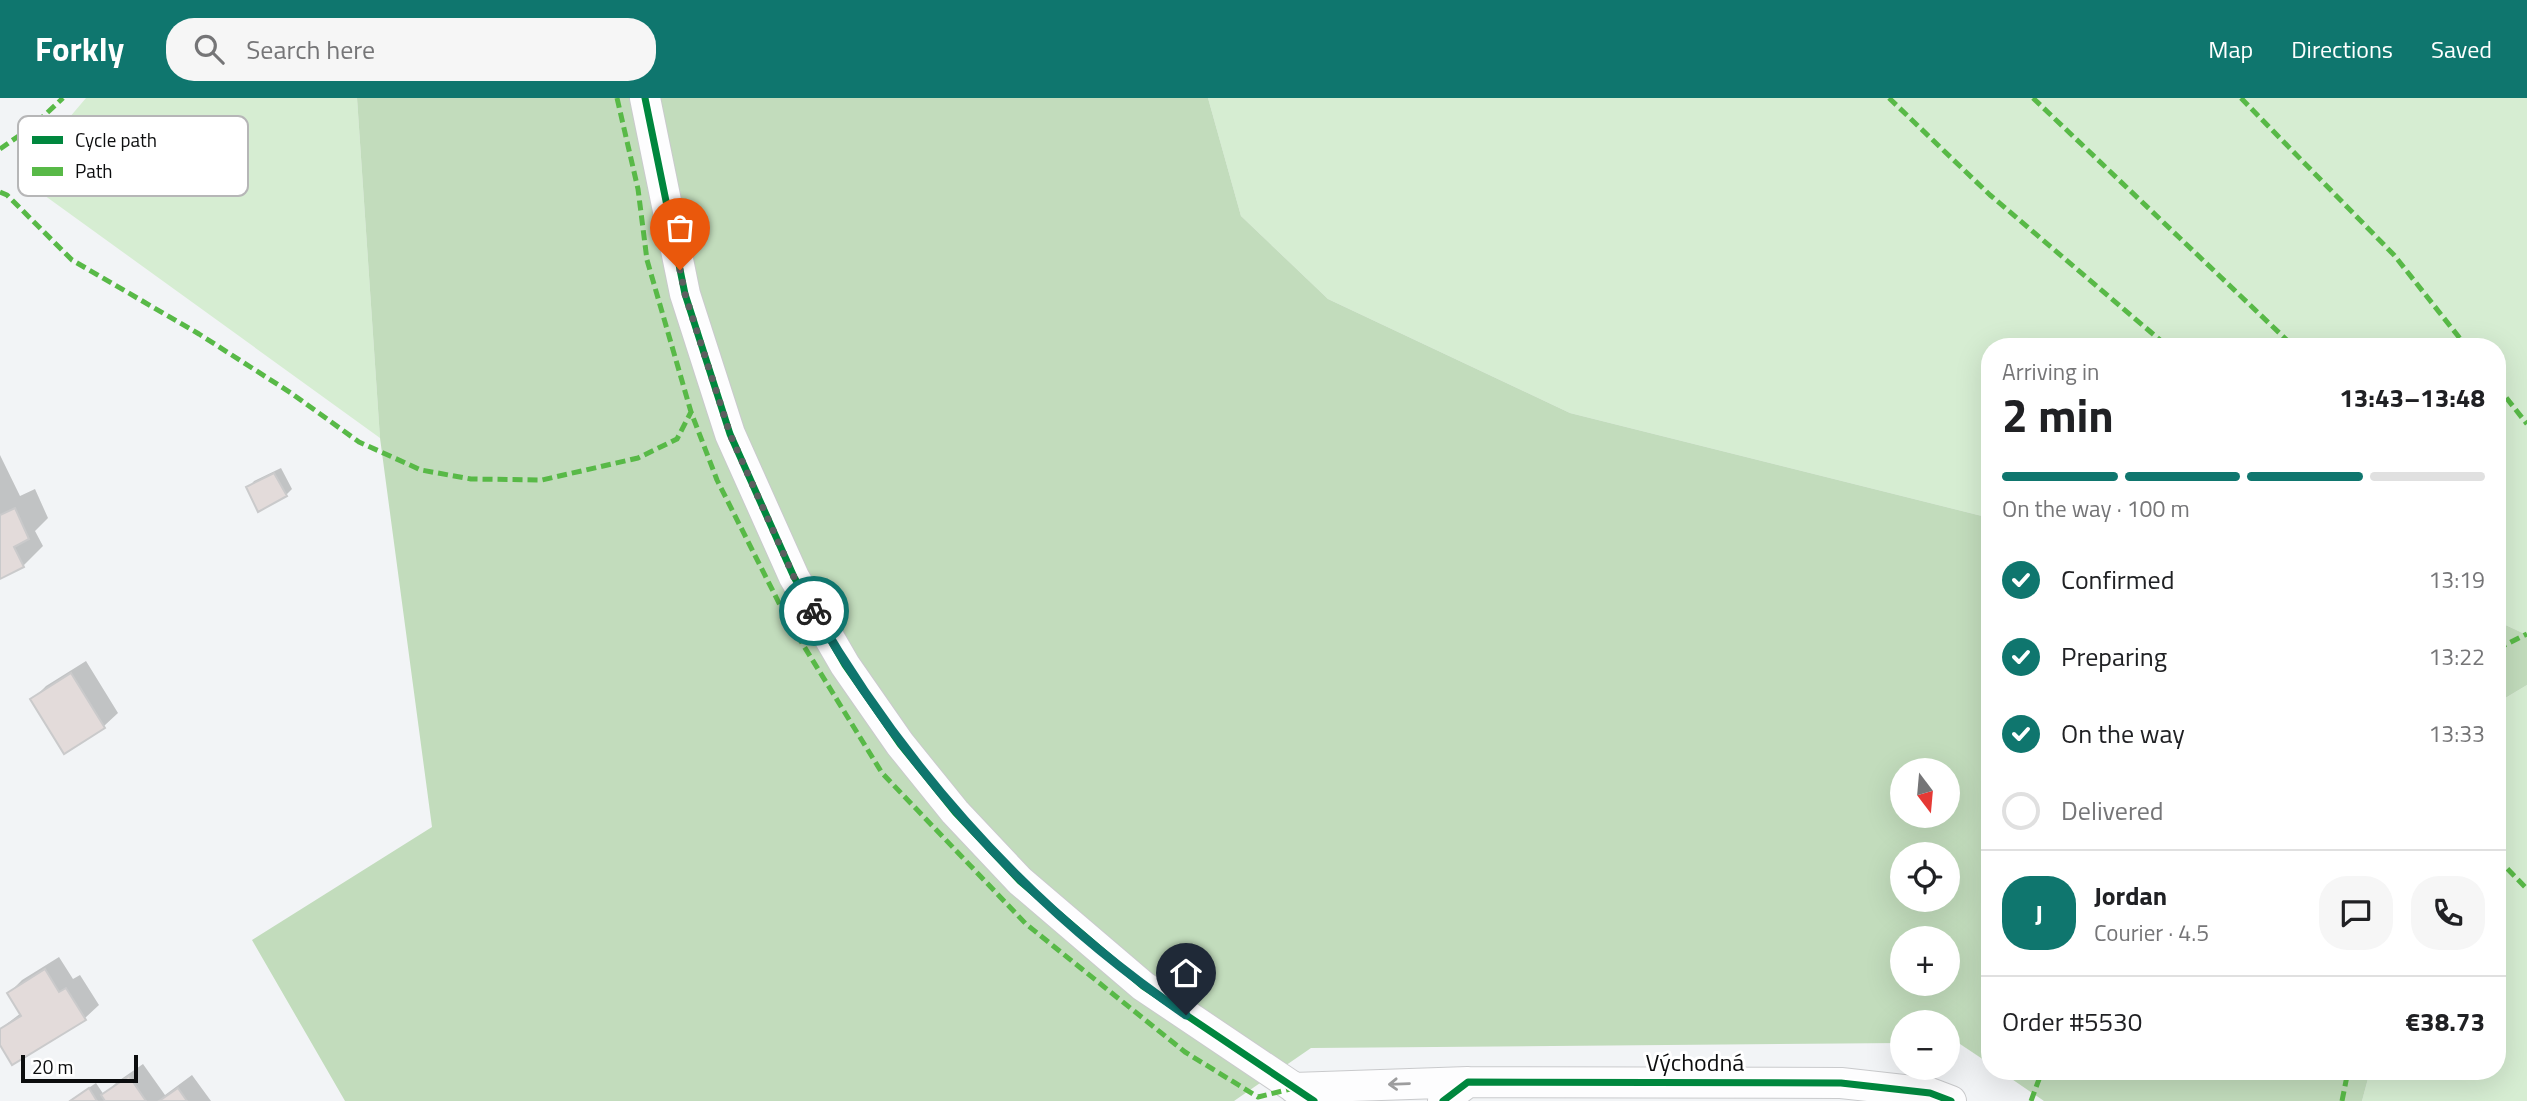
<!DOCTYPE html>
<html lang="en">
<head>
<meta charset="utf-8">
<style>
  body { margin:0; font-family:"Titillium Web",sans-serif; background:#f6f6f6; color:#202124; height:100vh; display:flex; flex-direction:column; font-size:26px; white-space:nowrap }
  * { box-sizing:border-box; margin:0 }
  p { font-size:23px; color:#757577 }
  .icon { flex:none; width:38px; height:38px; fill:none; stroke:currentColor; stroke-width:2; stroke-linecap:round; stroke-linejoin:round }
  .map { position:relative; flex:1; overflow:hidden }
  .panel { position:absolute; left:1981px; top:240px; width:525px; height:742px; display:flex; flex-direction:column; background:#fff; border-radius:28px; box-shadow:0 7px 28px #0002 }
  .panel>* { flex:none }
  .needle { width:46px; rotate:164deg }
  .tools { position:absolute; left:1890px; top:660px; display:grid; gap:14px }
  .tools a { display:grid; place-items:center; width:70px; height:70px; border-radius:50%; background:#fff; box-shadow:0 7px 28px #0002; font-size:35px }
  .scale { position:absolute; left:21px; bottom:18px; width:117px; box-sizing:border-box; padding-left:7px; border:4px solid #0c0d0e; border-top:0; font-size:19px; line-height:24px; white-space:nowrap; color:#0c0d0e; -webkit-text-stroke:5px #fff; paint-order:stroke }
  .pin { position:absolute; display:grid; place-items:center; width:60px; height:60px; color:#fff; margin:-72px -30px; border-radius:50% 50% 50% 0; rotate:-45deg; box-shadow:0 0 7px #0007 }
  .pin .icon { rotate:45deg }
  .courier { position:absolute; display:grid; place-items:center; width:70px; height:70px; margin:-35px; border:5px solid #0f766e; border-radius:50%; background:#fff; color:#222; box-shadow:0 2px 9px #0007 }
  .summary em { font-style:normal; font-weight:700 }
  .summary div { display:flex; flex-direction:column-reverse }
  .summary { display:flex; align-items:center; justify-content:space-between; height:119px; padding:0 21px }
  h1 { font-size:46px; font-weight:700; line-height:52px }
  .bar { display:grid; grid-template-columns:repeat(4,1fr); gap:10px 7px; align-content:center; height:84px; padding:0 21px }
  .bar i { height:9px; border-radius:5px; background:#e0e0e0 }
  .bar .current { background:#0f766e }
  .bar p { grid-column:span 4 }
  .line { display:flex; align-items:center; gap:18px; padding:0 21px; border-top:2px solid #e0e0e0 }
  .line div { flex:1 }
  .round { display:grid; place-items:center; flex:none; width:74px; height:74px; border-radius:28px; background:#f6f6f6 }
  ol { padding:0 21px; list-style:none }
  li { display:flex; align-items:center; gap:21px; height:77px }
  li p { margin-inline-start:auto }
  li .icon { padding:7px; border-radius:50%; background:#0f766e; color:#fff; stroke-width:4 }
  li:last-child { color:#757577 }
  li i { width:38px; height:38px; border:4px solid #e0e0e0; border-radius:50% }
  header { display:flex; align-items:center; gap:42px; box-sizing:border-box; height:98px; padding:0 35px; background:#0f766e; color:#fff }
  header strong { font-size:33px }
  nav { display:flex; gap:38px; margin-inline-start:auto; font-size:24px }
  .search { width:490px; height:63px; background:#f6f6f6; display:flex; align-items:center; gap:18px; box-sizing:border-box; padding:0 24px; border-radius:28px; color:#757577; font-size:26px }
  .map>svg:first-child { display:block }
  .green { fill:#d6edd2 }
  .forest { fill:#c2dcbc; fill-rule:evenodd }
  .shadow { fill:#0003 }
  .building { fill:#e3dbda; stroke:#cacacb; stroke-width:2 }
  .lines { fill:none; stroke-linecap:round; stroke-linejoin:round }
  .street-casing { stroke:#c9cacc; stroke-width:32 }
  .street { stroke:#fdfdfe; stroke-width:30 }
  .quiet { stroke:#58b947; stroke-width:5; stroke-dasharray:10 5; stroke-linecap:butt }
  .cycleway-casing { stroke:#fff; stroke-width:11 }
  .cycleway { stroke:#00873e; stroke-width:7 }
  .oneway { stroke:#9d9d9e }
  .done { stroke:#5c5e5f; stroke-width:7; stroke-dasharray:0 12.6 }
  .route { stroke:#0f766e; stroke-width:9 }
  .labels { text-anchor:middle; stroke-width:6; stroke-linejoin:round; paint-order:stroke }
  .street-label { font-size:24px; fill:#0c0d0e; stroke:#fff }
  .key { fill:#fff; stroke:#b6b6b7; stroke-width:2 }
  .key-label { font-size:19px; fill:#0c0d0e }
</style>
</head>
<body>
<header>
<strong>Forkly</strong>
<div class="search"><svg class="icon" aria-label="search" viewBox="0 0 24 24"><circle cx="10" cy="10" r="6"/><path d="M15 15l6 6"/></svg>Search here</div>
<nav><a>Map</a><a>Directions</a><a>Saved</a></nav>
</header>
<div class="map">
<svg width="2527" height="1003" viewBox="0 0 2527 1003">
  <rect width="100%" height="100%" fill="#f2f4f6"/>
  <!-- green -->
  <path class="green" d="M86 0H357L380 340 19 79Z
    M1208 0H2527V537L2497 523V248H1990V420L1570 315 1328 201 1241 118Z
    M2527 587V1003H2362L2370 973H2497V605Z"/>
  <!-- forest -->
  <path class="forest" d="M357 0H1208L1241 118 1328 201 1570 315 1990 420V966L1957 944H1948V924H1902V945L1311 950 1234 1003H345L252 842 432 729 380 340ZM1902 672H1948V718H1902ZM1902 756H1948V802H1902ZM1902 840H1948V886H1902Z
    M2497 523 2527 537V587L2497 605Z
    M2000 973H2370L2362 1003H2044Z"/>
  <!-- shadow -->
  <path class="shadow" d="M0 357 20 398 35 391 48 420 35 433 43 448 23 468 0 479Z
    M281 370 292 391 286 397 248 390 254 383Z
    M86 563 118 615 104 628 65 653 32 602 46 588Z
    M59 859 73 881 80 877 99 907 85 920 13 965 0 944V931L21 915 9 895 22 882Z
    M143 966 165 997 192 977 211 1003H69L96 985 104 997 117 984Z"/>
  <!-- building -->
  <path class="building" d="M274 375 287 398 258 414 246 389Z
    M15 410 29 441 14 449 24 469 0 481V417Z
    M71 575 105 630 64 656 30 601Z
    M45 871 59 894 66 890 86 922 12 967 0 947V931L21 918 7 895Z
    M129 978 146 1003H105L101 997Z
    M89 990 97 1003H70Z
    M178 990 187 1003H159Z"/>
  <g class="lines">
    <!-- street casing -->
    <g class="street-casing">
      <path id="street" d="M645 0 685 196 730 336 794 479 845 567 900 646 955 714 1020 783 1143 888 1314 1003
        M1294 990 1468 984
        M1443 1003 1468 984 1841 985 1930 995 1951 1003"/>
    </g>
    <!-- street -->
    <use href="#street" class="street"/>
    <!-- quiet -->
    <path class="quiet" d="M617 0 638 91 647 162 691 314 717 382 786 519 882 675 1026 826 1185 954 1258 999 1294 990
      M1889 0 1990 97 2167 248
      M2033 0 2293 248
      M2241 0 2394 157 2466 248
      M0 51 33 28 63 0
      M0 94 7 97 72 162 199 236 291 295 359 344 421 372 471 381 542 382 638 360 677 341 691 314
      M2497 288 2527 326
      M2497 551 2527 536
      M2497 760 2527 791
      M2031 1003 2042 973
      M2342 1003 2348 973"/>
    <!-- cycleway casing -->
    <g class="cycleway-casing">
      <path id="cycleway" d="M645 0 685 196 730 336 794 479 845 567 900 646 955 714 1020 783 1143 888 1314 1003
        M1443 1003 1468 984 1841 985 1930 995 1951 1003"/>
    </g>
    <!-- cycleway -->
    <use href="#cycleway" class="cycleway"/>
  </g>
  <!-- one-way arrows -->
  <defs><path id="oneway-shaft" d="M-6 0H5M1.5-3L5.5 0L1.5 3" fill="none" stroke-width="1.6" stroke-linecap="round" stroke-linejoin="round" transform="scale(1.75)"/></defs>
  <use class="oneway" href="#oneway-shaft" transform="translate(1399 986) rotate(178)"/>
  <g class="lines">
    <!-- done -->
    <path class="done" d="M680 172 685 196 730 336 794 479 814 513"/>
    <!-- route -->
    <path class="route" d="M814 513C908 675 1031 811 1186 917"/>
  </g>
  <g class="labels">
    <!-- street labels -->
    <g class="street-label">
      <text x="1695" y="973">Východná</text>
    </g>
  </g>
  <!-- legend -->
  <rect x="18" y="18" width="230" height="80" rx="10" class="key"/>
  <rect x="32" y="38" width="31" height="8" fill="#00873e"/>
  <rect x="32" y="69" width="31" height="9" fill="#58b947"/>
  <g class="key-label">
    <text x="75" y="49">Cycle path</text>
    <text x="75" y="80">Path</text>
  </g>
</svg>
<div class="tools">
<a><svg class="needle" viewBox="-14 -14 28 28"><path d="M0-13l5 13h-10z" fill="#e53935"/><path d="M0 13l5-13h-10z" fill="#757577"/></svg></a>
<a><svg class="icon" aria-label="locate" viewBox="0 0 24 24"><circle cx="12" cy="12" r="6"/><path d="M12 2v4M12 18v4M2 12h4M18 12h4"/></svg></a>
<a>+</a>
<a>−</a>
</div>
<div class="scale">20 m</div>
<div class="pin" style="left:680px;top:172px;background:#ea580c"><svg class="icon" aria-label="bag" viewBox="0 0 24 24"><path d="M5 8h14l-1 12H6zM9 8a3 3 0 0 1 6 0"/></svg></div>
<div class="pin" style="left:1186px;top:917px;background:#1f2937"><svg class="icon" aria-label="home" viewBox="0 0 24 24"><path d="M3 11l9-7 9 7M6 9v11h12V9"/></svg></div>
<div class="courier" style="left:814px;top:513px"><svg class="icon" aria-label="bike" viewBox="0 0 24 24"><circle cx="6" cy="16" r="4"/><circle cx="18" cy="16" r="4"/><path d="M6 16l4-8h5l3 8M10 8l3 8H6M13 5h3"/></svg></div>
<section class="panel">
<div class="summary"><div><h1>2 min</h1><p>Arriving in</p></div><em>13:43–13:48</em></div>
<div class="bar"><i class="current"></i><i class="current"></i><i class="current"></i><i></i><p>On the way · 100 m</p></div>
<ol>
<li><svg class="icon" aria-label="check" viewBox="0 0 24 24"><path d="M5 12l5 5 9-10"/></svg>Confirmed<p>13:19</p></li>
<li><svg class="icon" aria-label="check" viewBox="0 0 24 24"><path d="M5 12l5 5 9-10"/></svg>Preparing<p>13:22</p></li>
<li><svg class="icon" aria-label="check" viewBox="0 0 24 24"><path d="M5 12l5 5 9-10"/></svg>On the way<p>13:33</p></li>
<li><i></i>Delivered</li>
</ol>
<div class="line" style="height:126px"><b class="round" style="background:#0f766e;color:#fff">J</b><div><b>Jordan</b><p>Courier · 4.5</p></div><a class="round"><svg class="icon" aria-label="chat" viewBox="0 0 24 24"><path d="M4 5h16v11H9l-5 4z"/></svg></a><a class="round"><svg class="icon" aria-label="phone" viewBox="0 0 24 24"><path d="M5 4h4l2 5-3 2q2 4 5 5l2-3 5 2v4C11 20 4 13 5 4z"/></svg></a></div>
<div class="line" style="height:91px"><div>Order #5530</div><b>€38.73</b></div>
</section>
</div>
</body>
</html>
